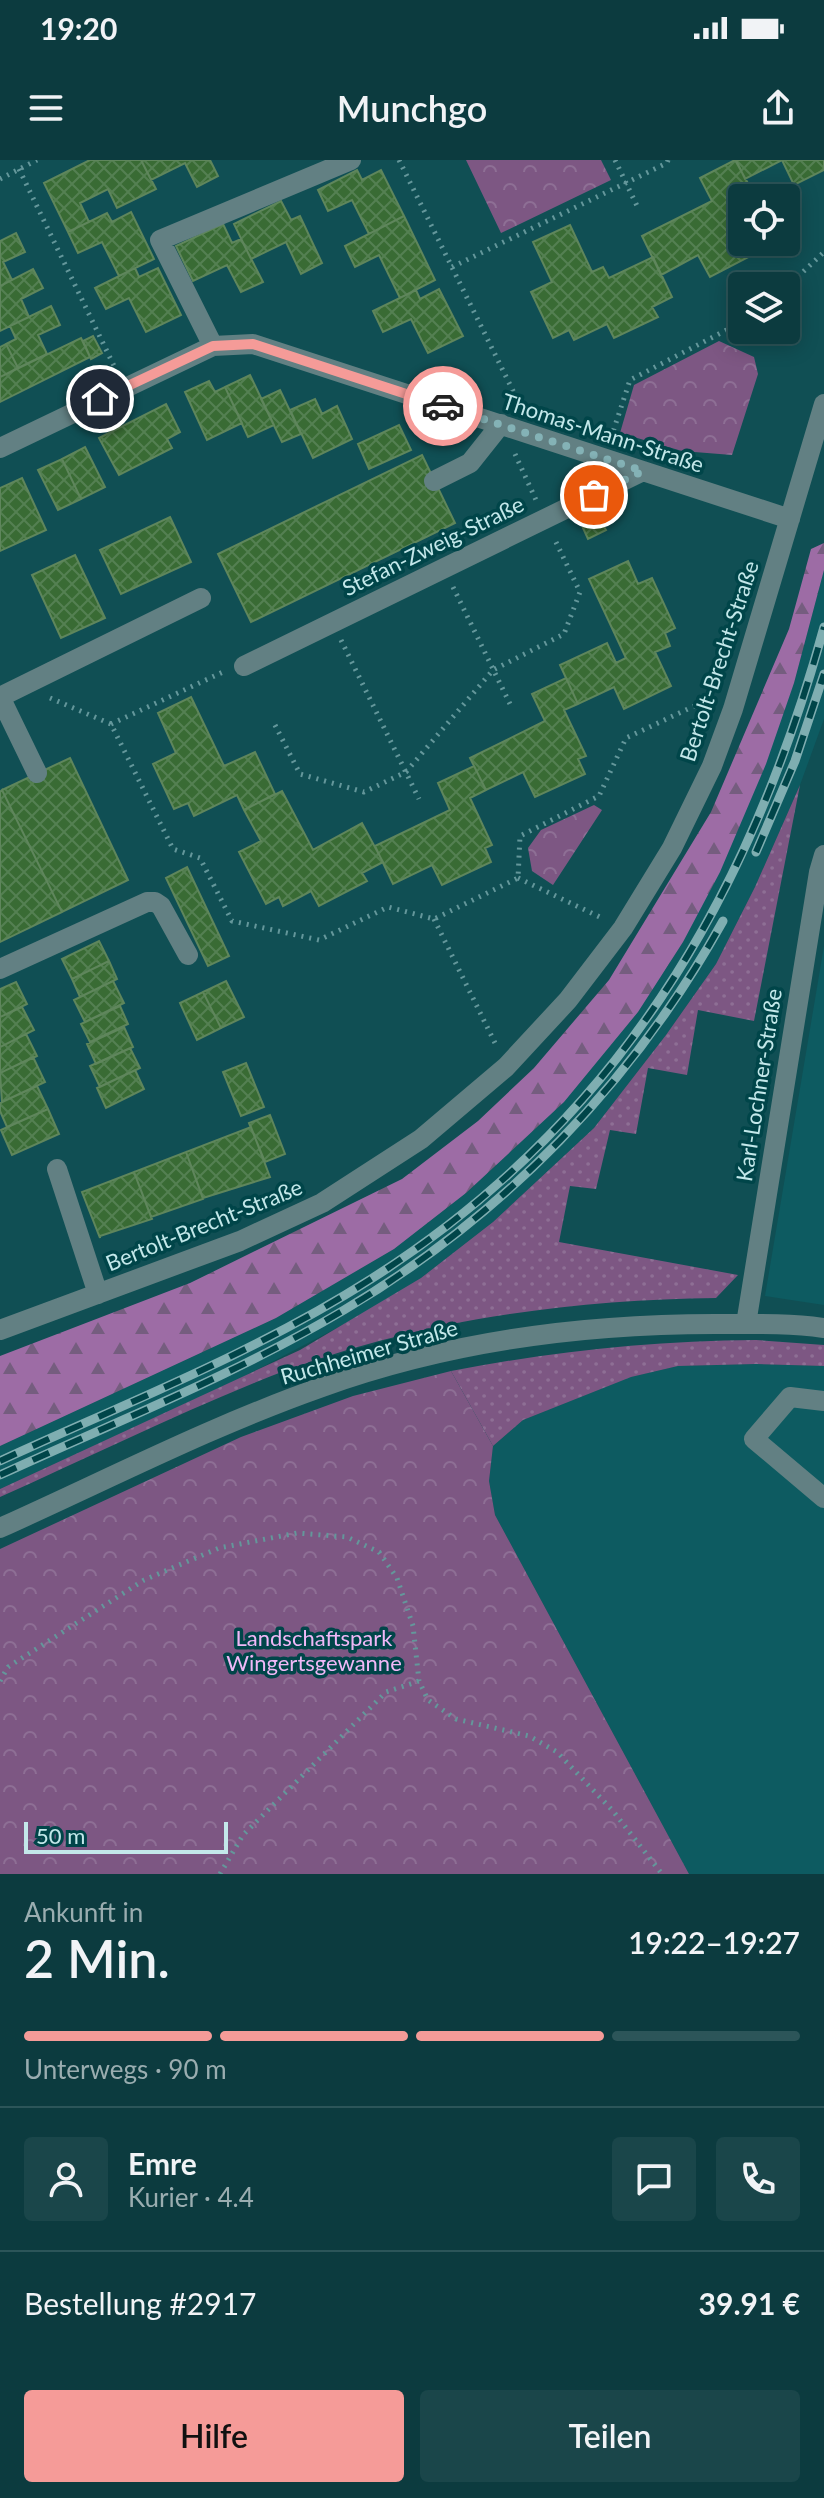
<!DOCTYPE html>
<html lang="de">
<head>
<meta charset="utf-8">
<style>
  body { margin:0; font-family:Lato,sans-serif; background:#1a464a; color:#f1f3f6; height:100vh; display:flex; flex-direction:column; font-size:30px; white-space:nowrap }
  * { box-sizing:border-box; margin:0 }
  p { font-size:26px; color:#9aadb0 }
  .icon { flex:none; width:44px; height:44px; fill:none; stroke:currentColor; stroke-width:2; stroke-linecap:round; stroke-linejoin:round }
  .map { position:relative; height:1714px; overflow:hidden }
  .sheet { display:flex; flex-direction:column; background:#0c3b3f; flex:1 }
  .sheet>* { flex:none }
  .buttons { position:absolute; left:728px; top:24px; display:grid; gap:16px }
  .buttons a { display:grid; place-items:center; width:72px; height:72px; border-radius:8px; background:#0c3b3f; box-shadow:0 4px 20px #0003,0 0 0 2px #2c5559; font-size:40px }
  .scale { position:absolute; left:24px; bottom:20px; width:204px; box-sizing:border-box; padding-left:8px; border:4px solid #c3e8ea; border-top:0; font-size:22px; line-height:28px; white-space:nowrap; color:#c3e8ea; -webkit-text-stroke:6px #004549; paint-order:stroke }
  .pin { position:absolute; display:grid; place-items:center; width:68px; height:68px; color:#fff; margin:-34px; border:4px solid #fff; border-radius:50%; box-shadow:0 2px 8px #0007 }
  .courier { position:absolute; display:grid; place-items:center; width:80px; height:80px; margin:-40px; border:6px solid #f59b98; border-radius:50%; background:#fff; color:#222; box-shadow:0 2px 10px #0007 }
  .summary em { font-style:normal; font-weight:600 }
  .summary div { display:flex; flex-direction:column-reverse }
  .summary { display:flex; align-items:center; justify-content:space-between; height:136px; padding:0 24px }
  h1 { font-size:52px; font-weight:600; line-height:60px }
  .bar { display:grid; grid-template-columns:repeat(4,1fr); gap:12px 8px; align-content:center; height:96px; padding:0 24px }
  .bar i { height:10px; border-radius:6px; background:#2c5559 }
  .bar .current { background:#f59b98 }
  .bar p { grid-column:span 4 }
  .line { display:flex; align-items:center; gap:20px; padding:0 24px; border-top:2px solid #2c5559 }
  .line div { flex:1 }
  .round { display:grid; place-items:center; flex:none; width:84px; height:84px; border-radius:8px; background:#1a464a }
  .primary-button { display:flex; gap:16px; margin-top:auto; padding:16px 24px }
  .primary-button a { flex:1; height:92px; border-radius:8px; background:#f59b98; color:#111; font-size:32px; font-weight:600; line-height:92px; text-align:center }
  .primary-button a+a { background:#1a464a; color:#f1f3f6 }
  .status { display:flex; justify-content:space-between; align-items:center; height:56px; padding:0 40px; background:#0c3b3f; direction:ltr }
  .status svg { height:22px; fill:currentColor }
  header { display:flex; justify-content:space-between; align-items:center; height:104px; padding:0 24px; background:#0c3b3f; font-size:36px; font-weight:600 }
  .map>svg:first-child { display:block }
  .built { fill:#0d5b61 }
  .grass { fill:url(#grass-dots) }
  .forest { fill:url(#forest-firs) }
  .park { fill:url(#park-crowns) }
  .building { fill:url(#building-cross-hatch); stroke:#5f865c; stroke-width:2 }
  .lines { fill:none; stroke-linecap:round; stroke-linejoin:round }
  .path { stroke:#64979b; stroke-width:5; stroke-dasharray:2 6; stroke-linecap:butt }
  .minor { stroke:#628083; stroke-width:20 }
  .rail-casing { stroke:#7faeb1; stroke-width:9 }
  .rail { stroke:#004549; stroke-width:6; stroke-dasharray:18; stroke-linecap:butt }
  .done { stroke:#84b2b6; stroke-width:8; stroke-dasharray:0 14.4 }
  .route { stroke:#f59b98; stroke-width:10 }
  .labels { text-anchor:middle; stroke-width:7; stroke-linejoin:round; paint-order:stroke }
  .street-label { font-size:22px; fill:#c3e8ea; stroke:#004549 }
  .park-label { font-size:22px; fill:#f0b8f7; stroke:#004549 }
</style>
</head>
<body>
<div class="status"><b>19:20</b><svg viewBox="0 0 49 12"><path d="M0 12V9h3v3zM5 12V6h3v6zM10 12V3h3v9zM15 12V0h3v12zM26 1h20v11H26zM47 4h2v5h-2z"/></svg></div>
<header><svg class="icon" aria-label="menu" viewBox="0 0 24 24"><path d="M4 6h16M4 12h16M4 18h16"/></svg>Munchgo<svg class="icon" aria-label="share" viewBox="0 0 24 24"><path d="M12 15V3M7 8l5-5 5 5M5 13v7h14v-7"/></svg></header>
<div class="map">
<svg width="824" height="1714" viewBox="0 0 824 1714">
  <defs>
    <pattern id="grass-dots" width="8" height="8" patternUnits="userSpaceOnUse" patternTransform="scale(2)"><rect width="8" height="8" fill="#7d5783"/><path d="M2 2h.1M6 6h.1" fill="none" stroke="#8e6f95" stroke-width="1.8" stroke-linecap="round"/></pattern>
    <pattern id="forest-firs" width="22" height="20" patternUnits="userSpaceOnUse" patternTransform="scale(2)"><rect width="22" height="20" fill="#9d6ca5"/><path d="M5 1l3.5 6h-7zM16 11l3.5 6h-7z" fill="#755d7f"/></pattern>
    <pattern id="park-crowns" width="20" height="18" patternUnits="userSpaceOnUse" patternTransform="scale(2)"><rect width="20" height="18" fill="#7d5783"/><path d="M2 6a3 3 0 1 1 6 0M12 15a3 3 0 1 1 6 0" fill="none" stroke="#8e6f95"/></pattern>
    <pattern id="building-cross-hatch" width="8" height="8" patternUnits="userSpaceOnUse" patternTransform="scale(2)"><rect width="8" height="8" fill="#396b34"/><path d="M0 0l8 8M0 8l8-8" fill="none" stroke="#548052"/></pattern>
  </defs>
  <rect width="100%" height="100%" fill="#104f54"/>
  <!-- built -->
  <path class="built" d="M824 410V559L800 625 755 727 716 804 666 875 594 968 493 1062 421 1118 356 1158 237 1220 0 1329V1286L276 1158 394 1089 466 1033 564 942 638 852 683 782 794 523Z
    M824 786V1145L765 1136Z
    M756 1204 824 1206V1714H689L495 1355 489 1321 493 1286 523 1260 630 1217 678 1206Z"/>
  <!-- grass -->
  <path class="grass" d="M800 625 754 861 698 850 687 915 648 908 636 974 610 970 596 1029 570 1026 559 1082 738 1115 716 1138C559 1140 400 1163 254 1223 168 1258 85 1299 0 1337V1329L300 1190 421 1118 493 1062 594 968 666 875 716 804 755 727Z
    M756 1180 824 1185V1206L756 1204 678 1206 631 1217 523 1260 493 1286 451 1211C555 1191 650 1181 756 1180Z"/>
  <!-- forest -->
  <path class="forest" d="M824 383V410L794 523 766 604 720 712 683 782 638 852 564 942 466 1033 394 1089 276 1158 0 1286V1196L190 1123 402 1019 478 961 534 908 609 820 711 652 789 469 811 389Z"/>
  <!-- park -->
  <path class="park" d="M466 0H601L611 20 501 73Z
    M719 181 754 197 758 214 732 295 682 291 620 273 634 225Z
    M594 645 602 650 553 725 532 711 528 688 541 670Z
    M451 1211 493 1286 489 1321 495 1355 689 1714H0V1389L241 1277 353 1236Z"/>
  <!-- building -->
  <path class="building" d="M90 0H141L156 29 117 48 108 29 80 43 89 62 68 72 44 23Z
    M141 0H210L218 16 197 27 185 3 151 20Z
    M735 0 749 25 736 32 742 44V82H747L754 94 710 117 698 95 661 115 642 76 712 41 700 18Z
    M736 0H824V10L794 25 782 0 745 19Z
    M357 10 362 20 381 10 404 56 369 74 352 40 328 51 318 30Z
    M281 41 291 60 300 56 322 103 301 114 286 82 251 99 234 64Z
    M131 52 154 99 119 116 102 82 78 93 68 72 107 53 112 62Z
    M404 56 435 120 400 138 379 95 355 107 345 86Z
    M223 64 232 83 241 79 263 122 241 132 227 105 193 121 176 86Z
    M570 65 592 112 603 107 609 118 653 97 672 137 652 147 658 157 614 178 607 164 574 180 569 170 553 178 531 132 552 122 533 82Z
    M16 73 25 92 3 102 12 120 0 126V81Z
    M135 108 139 117 158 108 181 155 146 172 129 138 106 149 95 128Z
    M33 109 43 128 21 139 29 157 0 171V126Z
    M439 129 463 176 428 193 411 159 383 172 373 151 416 130 420 139Z
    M51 146 60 165 38 175 47 194 18 208 6 184 16 179 10 166Z
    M93 176 102 193 91 199 83 181Z
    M81 178 90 197 0 242V217Z
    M6 184 18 208 0 217V187Z
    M250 215 274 265 248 277 225 227Z
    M209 221 215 232 225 227 242 263 207 280 185 232Z
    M280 230 301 274 282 282 261 239Z
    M315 239 322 254 337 246 352 279 313 298 290 250Z
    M166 244 180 272 167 279 172 288 119 315 99 278Z
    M399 265 411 290 369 309 358 284Z
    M85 287 105 327 81 339 62 299Z
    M422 295 455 363 251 462 218 394Z
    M62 299 81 339 58 350 38 310Z
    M22 318 46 370 0 391V328Z
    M170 357 191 402 121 434 100 390Z
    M600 360 606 370 588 379 583 368Z
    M75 395 105 458 61 478 32 415Z
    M628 401 638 424 652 418 675 468 665 473 670 486 655 492 671 526 624 549 614 527 578 544 560 505 607 483 616 503 626 498 589 419Z
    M566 518 578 544 564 550 586 596 578 599 585 614 535 637 523 612 486 630 470 598 545 561 532 534Z
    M191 537 224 606 255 592 275 634 244 650 237 635 194 656 188 643 174 649 153 604 176 593 158 553Z
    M70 598 128 720 62 752 2 630Z
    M474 606 486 630 470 638 492 685 485 688 491 702 442 725 432 705 393 724 375 686 450 650 438 623Z
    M2 630 62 752 0 782V632Z
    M282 631 313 690 362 663 383 702 362 713 367 721 319 746 311 731 283 746 279 737 266 744 239 692 261 681 244 650Z
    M187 707 229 796 208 806 166 718Z
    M99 781 109 801 72 819 62 799Z
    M109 801 117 819 80 837 72 819Z
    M113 821 124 843 85 862 74 840Z
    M226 821 244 857 221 868 203 832Z
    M16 822 27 844 0 857V829Z
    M203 832 221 868 197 880 180 843Z
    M120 846 128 864 90 882 81 864Z
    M22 847 34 870 0 887V857Z
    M124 867 133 887 96 904 87 884Z
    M26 874 37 896 0 913V887Z
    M130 888 140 908 100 927 90 906Z
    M33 897 45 922 2 942 0 913Z
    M246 903 264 947 241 956 223 912Z
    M135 910 144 929 106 948 97 928Z
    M37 926 48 949 7 967 0 951V943Z
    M48 949 59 974 12 995 1 970Z
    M270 955 285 994 265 1002 249 963Z
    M251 967 270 1017 203 1038 186 992Z
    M186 992 203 1039 151 1057 134 1012Z
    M134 1012 152 1059 100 1076V1078L82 1032Z"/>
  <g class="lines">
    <!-- path -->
    <path class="path" d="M399 0 521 247
      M615 0 639 50
      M19 9 115 208
      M0 19 37 0
      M452 107 667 3 668 0
      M786 128 824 92
      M611 278 630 220 742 162
      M515 294 536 340
      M453 427 511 546
      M341 480 419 639
      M50 538 111 564 173 689 200 698 232 761 319 780 388 747 434 759 518 718 520 676 599 636 626 578 705 541 713 543
      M111 564 223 512
      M275 565 300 614 364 632 406 612 493 510 564 474 580 432 554 378
      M518 718 604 759
      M434 759 497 887
      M0 1521 8 1507 144 1420 219 1388 297 1373 347 1377 379 1392 397 1418 413 1466 419 1521 428 1540 456 1559 529 1576 557 1592 613 1651 662 1714
      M220 1714 243 1675 386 1532 419 1521"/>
    <!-- minor -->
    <path class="minor" d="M213 186 160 80 351 0
      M0 288 213 186 253 184 790 359
      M434 321 470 303 501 264
      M244 506 643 311
      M0 537 201 438
      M0 537 37 613
      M0 809 147 742H155L161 746 188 795
      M57 1009 98 1134
      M746 1164 819 712 824 695
      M0 1170 240 1081 322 1043 421 979 506 907 568 840 623 768 672 688 712 606 733 549 824 244
      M824 1241 790 1237 754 1279 824 1338
      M0 1368C107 1320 211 1266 322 1227 447 1182 583 1164 715 1164 751 1164 788 1163 824 1168"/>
    <!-- rail casing -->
    <g class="rail-casing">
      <path id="rail" d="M756 692 795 601 824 514
        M0 1301C124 1244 255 1193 371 1119 615 964 749 741 824 467
        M0 1315C115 1262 235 1215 344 1150 503 1056 633 923 723 761"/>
    </g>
    <!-- rail -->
    <use href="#rail" class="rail"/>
  </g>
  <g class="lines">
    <!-- done -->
    <path class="done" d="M443 246 643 311 594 335"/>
    <!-- route -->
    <path class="route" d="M100 239 213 186 253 184 443 246"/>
  </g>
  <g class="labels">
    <!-- street labels -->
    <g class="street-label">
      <text transform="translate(603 273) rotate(18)" y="8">Thomas-Mann-Straße</text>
      <text transform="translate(433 386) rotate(-26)" y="8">Stefan-Zweig-Straße</text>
      <text transform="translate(719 501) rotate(-72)" y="8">Bertolt-Brecht-Straße</text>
      <text transform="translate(759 925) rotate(-81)" y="8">Karl-Lochner-Straße</text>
      <text transform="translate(204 1065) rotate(-22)" y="8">Bertolt-Brecht-Straße</text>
      <text transform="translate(369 1192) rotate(-16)" y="8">Ruchheimer Straße</text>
    </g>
    <!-- park labels -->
    <g class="park-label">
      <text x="314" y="1486">Landschaftspark<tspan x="314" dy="25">Wingertsgewanne</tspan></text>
    </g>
  </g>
</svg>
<div class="buttons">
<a><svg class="icon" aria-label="locate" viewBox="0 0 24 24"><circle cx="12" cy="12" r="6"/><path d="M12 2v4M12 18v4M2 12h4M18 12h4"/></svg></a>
<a><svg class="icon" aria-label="layers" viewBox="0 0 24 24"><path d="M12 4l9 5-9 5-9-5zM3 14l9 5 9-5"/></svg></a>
</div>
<div class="scale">50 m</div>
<div class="pin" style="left:594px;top:335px;background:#ea580c"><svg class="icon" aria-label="bag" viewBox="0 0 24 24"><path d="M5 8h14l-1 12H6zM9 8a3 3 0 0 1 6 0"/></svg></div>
<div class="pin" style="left:100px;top:239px;background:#1f2937"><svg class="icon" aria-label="home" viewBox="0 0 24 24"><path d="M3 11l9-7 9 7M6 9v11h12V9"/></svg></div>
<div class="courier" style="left:443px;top:246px"><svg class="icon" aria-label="car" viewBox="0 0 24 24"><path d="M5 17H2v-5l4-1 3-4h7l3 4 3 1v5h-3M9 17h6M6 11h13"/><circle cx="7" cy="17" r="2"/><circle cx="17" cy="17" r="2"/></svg></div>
</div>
<section class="sheet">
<div class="summary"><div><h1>2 Min.</h1><p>Ankunft in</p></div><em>19:22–19:27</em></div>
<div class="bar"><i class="current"></i><i class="current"></i><i class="current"></i><i></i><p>Unterwegs · 90 m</p></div>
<div class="line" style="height:144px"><a class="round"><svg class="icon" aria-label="person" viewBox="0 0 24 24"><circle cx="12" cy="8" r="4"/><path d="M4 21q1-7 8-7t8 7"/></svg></a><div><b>Emre</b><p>Kurier · 4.4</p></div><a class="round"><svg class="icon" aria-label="chat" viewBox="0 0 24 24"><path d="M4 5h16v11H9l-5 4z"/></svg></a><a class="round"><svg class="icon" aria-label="phone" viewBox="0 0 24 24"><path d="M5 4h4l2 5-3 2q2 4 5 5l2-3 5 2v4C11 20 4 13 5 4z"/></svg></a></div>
<div class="line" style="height:104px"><div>Bestellung #2917</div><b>39.91 €</b></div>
<div class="primary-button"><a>Hilfe</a><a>Teilen</a></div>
</section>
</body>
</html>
